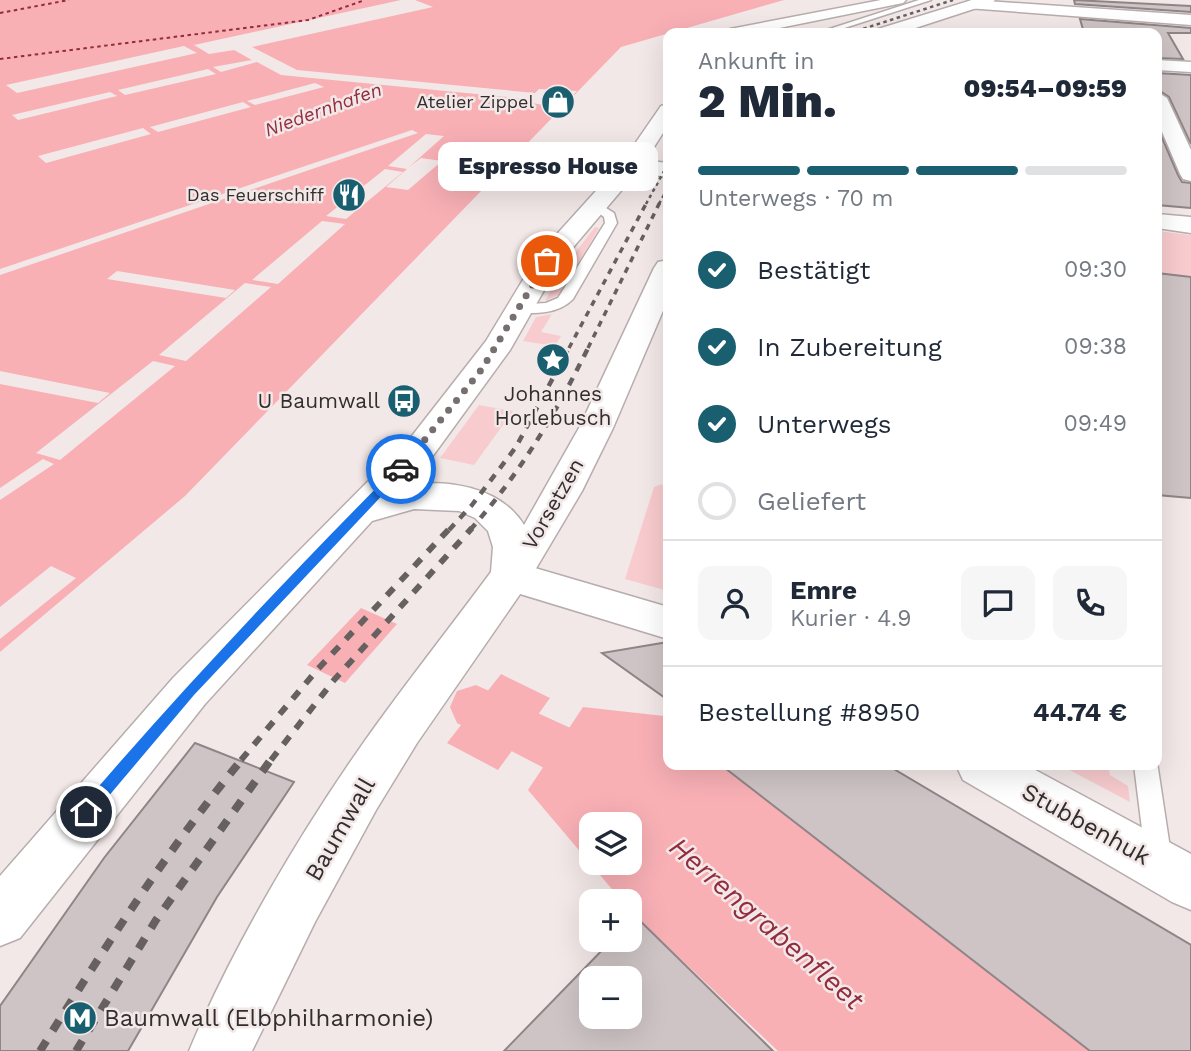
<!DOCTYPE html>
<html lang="de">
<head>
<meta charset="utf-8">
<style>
  body { margin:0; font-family:"Work Sans",sans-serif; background:#f6f6f7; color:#1f2937; height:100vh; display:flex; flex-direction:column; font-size:26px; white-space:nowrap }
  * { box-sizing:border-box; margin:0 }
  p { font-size:23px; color:#747a83 }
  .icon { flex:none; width:38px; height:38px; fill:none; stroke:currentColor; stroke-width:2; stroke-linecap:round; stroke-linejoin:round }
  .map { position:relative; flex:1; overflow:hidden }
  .side { position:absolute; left:663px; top:28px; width:499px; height:742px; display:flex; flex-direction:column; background:#fff; border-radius:14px; box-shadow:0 7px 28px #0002 }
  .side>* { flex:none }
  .tools { position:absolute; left:579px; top:812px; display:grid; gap:14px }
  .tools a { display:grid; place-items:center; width:63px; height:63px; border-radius:14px; background:#fff; box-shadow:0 7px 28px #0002; font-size:35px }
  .pin { position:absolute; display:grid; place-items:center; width:60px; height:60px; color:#fff; margin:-30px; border:4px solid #fff; border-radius:50%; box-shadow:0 2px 7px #0007 }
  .courier { position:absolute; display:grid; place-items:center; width:70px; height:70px; margin:-35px; border:5px solid #1a73e8; border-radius:50%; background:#fff; color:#222; box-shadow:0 2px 9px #0007 }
  .bubble { position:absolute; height:49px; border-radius:14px; background:#fff; box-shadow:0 7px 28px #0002; font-size:23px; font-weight:800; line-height:49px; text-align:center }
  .headline em { font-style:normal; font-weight:800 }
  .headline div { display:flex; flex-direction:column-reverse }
  .headline { display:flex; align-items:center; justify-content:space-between; height:119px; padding:0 35px }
  h1 { font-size:46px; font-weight:800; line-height:52px }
  .bar { display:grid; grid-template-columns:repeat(4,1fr); gap:10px 7px; align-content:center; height:84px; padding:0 35px }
  .bar i { height:9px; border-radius:5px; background:#e0e1e3 }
  .bar .on { background:#195f70 }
  .bar p { grid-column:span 4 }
  .line { display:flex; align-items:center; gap:18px; padding:0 35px; border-top:2px solid #e0e1e3 }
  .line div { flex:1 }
  .round { display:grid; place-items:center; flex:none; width:74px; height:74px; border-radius:14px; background:#f6f6f7 }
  ol { padding:0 35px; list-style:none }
  li { display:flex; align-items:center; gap:21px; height:77px }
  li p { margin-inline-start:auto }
  li .icon { padding:7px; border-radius:50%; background:#195f70; color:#fff; stroke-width:4 }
  li:last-child { color:#747a83 }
  li i { width:38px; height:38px; border:4px solid #e0e1e3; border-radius:50% }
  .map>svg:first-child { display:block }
  .green { fill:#f8cbce }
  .water { fill:#f8b0b5; fill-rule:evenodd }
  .pier { fill:#f3e8e8 }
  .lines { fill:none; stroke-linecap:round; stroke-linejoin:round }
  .canal { fill:#f8b0b5; fill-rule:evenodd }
  .ferry { stroke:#922c3e; stroke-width:2; stroke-dasharray:3.5 3.5; stroke-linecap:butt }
  .building { fill:#cec4c5; stroke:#8f8586; stroke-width:2; fill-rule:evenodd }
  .service-casing { stroke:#b7adad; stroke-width:3 }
  .minor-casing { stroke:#b7adad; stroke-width:3 }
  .secondary-casing { stroke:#b7adad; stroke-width:3 }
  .service { fill:#fff; fill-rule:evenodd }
  .minor { fill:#fff; fill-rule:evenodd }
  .secondary { fill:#fff; fill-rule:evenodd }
  .rail-far4 { stroke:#666060; stroke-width:2.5; stroke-dasharray:3.5 3.5; stroke-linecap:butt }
  .rail-far3 { stroke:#666060; stroke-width:3.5; stroke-dasharray:6 6; stroke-linecap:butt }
  .rail-far2 { stroke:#666060; stroke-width:4.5; stroke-dasharray:8 8; stroke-linecap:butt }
  .rail-far1 { stroke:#666060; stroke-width:6; stroke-dasharray:10 10; stroke-linecap:butt }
  .rail { stroke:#666060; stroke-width:8; stroke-dasharray:12 12; stroke-linecap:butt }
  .route { fill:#1a73e8 }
  .done { stroke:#766f6f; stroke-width:7; stroke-dasharray:0 12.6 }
  .labels { text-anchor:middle; stroke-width:5; stroke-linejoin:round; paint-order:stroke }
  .far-poi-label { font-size:18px; fill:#322e2e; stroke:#f3e8e8; text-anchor:end }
  .far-water-label { font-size:19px; font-style:italic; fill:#922c3e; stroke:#f3e8e8 }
  .poi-label { font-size:21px; fill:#322e2e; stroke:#f3e8e8 }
  .street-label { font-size:21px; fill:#322e2e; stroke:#f3e8e8 }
  .near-street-label { font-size:24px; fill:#322e2e; stroke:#f3e8e8 }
  .near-poi-label { font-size:24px; fill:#322e2e; stroke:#f3e8e8; text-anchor:start }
  .near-water-label { font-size:28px; font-style:italic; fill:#922c3e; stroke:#f3e8e8 }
</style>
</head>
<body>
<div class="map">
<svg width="1191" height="1051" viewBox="0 0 1191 1051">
  <rect width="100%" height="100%" fill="#f3e8e8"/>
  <!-- green -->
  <path class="green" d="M595 227 599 228 559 295 545 301 564 267Z
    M1157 231 1191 235V277L1157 273Z
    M552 314 541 332 561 336 555 346 523 341 536 317Z
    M479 405 513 411 474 465 440 458Z
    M662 484 665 492 668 491V591L625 579 654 487Z
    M1060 765H1108L1110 775 1128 786 1130 802Z"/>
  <!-- water -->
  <path class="water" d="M0 0H784L621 47 185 496 0 652Z
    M361 608 397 624 345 683 307 665Z
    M501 674 550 698 498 770 447 743Z
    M583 707 664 716 668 720V765H721L1090 1051H778L633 914 630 910V901H622L528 790ZM592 824H630V863H592Z"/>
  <!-- pier -->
  <path class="pier" d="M401 0H415L433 7 252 47 297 70 535 93 539 89 577 91 561 108 526 102 528 99 281 75 257 62 221 72 213 67 252 60 234 50 209 54 194 45Z
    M184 46 197 53 17 93 6 85Z
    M208 69 216 74 125 95 118 90Z
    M315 83 324 87 255 105 247 101Z
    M110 92 117 96 18 120 12 115Z
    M243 102 251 107 158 132 150 127Z
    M143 128 151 134 46 163 38 156Z
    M412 130 418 133 0 275V269Z
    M426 134 444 136 408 168 421 158 442 161 408 190 386 187 407 169 388 166Z
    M385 169 403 172 346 219 326 216Z
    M322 221 345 224 278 284 252 280Z
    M117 271 235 290 226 298 107 279Z
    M245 283 271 287 186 361 159 355Z
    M153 361 175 366 60 460 36 453Z
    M0 371 110 393 98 403 0 384Z
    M43 459 54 464 0 500V488Z
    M51 566 76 578 0 639V607Z"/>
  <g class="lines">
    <!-- canal -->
    <path class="canal" d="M476 685 588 736 625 766 633 784 625 802 605 810 585 802 548 770 457 723 450 707 457 691Z"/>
    <!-- ferry -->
    <path class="ferry" d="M0 13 69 0
      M0 59 308 20 365 0"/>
  </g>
  <!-- building -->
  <path class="building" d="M1074 0 1191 6V12L1075 4Z
    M1080 19 1191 28V33H1168L1183 59 1157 58V33H1084Z
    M1157 73 1191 75V144L1169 97 1157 89Z
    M1157 126 1178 175 1182 182 1191 183V208L1157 205Z
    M1157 273 1191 277V498L1157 495Z
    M668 642V700L602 653Z
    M195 743 294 782 217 897 128 1051H0V1006L104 858Z
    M721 765H887L1191 945V1051H1090Z
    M630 911 773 1051H504L612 940H630ZM592 978H630V1017H592Z"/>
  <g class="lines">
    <!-- service casing -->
    <g class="service-casing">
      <path id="service" d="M919 0H931L829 33H817Z
        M595 201 614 213 617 223 573 299C559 314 533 315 514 311L512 308 514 305 546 303 558 298 605 223 604 217 589 205Z
        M1157 762 1172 861 1168 870 1159 874 1150 870 1146 861 1134 765H1157Z"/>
    </g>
    <!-- minor casing -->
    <g class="minor-casing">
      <path id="minor" d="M972 0 1191 15V25L967 8 964 5 967 2Z
        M1157 60 1191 62V72L1157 70Z
        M1157 92 1167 98 1191 150V181L1183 179 1180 174 1157 120Z
        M631 159 668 163V177L623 171 620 166 623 161Z
        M1157 214 1191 217V233L1157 228Z
        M511 561 668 607V639L497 587 491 576 497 565Z
        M956 765H1026L1191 854V910L1172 902 963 780Z"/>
    </g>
    <!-- secondary casing -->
    <g class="secondary-casing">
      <path id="secondary" d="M881 0H906L903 3 754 33H728L730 29Z
        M972 0H995L992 3 900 33H876L878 29Z
        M668 104V125L642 166 559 264 510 350 432 457 405 486C446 478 501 487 524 525L579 428 654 268 658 262 668 260V299L613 428 582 491 525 587 417 743 376 810 315 922 252 1051H189C232 948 300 833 364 742 405 684 449 629 491 572L493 547 488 531 475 518 459 511 414 509 372 521 205 704 20 938 0 946V876L173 678 408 441 486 341 538 255 623 161 661 106Z"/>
    </g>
    <!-- service -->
    <use href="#service" class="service"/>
    <!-- minor -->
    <use href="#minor" class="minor"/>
    <!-- secondary -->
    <use href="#secondary" class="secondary"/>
    <!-- rail-far4 -->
    <path class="rail-far4" d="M850 33 953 0
      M646 204 668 164
      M659 204 668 187"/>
    <!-- rail-far3 -->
    <path class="rail-far3" d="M569 348 647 202
      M588 348 660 202"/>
    <!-- rail-far2 -->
    <path class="rail-far2" d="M449 530 472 505 516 447 570 346
      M470 530C520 474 556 413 589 346"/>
    <!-- rail-far1 -->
    <path class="rail-far1" d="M241 760 317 670 450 528
      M271 760 334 680 472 528"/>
    <!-- rail -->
    <path class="rail" d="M40 1051C103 950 167 850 243 758
      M76 1051 156 920 272 758"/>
  </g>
  <!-- route -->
  <path class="route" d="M398 466 407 469 194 695 91 817H81L79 812 81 807C182 689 288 577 398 466Z"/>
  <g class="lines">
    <!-- done -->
    <path class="done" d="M401 469 482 369 547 261"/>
  </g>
  <!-- icons -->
  <defs>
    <g id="shop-disc" transform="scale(1.75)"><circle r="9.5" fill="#195f70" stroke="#f3e8e8"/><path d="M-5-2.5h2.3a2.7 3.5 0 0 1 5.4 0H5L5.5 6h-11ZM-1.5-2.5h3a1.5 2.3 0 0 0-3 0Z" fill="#fff"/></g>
    <g id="restaurant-disc" transform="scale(1.75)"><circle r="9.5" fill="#195f70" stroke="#f3e8e8"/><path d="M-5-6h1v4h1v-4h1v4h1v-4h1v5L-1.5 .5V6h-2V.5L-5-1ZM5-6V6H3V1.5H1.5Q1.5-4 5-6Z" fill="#fff"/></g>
    <g id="sight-disc" transform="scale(1.75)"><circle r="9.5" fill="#195f70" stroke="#f3e8e8"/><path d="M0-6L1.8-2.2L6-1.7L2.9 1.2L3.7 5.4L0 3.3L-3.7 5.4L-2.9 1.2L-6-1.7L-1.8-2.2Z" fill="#fff"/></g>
    <g id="bus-disc" transform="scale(1.75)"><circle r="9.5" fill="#195f70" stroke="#f3e8e8"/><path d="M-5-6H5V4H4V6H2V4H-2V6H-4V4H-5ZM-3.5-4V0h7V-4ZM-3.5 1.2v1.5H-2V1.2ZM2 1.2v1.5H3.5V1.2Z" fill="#fff"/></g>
    <g id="metro-disc" transform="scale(1.75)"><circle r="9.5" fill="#195f70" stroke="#f3e8e8"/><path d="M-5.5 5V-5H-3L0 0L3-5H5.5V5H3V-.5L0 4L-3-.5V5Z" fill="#fff"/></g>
  </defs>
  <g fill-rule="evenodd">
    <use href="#shop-disc" x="558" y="102"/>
    <use href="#restaurant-disc" x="349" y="195"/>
    <use href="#sight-disc" x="553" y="360"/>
    <use href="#bus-disc" x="404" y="401"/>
    <use href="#metro-disc" x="80" y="1018"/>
  </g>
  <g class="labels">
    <!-- far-poi labels -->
    <g class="far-poi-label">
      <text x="534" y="108">Atelier Zippel</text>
      <text x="324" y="201">Das Feuerschiff</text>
    </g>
    <!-- far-water labels -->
    <g class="far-water-label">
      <text transform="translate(323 109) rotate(-20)" y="7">Niedernhafen</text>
    </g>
    <!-- poi labels -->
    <g class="poi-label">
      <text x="553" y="401">Johannes<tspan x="553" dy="24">Horlebusch</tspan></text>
      <text x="380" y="408" text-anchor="end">U Baumwall</text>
    </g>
    <!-- street labels -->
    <g class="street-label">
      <text transform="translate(553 504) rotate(-60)" y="7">Vorsetzen</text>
    </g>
    <!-- near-street labels -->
    <g class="near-street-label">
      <text transform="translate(1086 824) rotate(29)" y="8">Stubbenhuk</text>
      <text transform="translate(340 829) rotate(-60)" y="8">Baumwall</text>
    </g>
    <!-- near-poi labels -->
    <g class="near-poi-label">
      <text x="104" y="1026">Baumwall (Elbphilharmonie)</text>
    </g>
    <!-- near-water labels -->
    <g class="near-water-label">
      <text transform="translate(767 923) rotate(41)" y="10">Herrengrabenfleet</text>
    </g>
  </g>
</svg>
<div class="tools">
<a><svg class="icon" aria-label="layers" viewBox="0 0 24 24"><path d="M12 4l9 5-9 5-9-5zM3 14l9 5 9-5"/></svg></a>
<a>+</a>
<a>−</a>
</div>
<div class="pin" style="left:547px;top:261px;background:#ea580c"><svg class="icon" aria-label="bag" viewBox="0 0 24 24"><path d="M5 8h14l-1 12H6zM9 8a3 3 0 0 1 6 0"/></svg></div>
<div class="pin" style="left:86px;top:812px;background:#1f2937"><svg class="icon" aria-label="home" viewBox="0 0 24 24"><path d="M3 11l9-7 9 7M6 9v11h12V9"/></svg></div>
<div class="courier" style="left:401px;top:469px"><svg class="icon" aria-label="car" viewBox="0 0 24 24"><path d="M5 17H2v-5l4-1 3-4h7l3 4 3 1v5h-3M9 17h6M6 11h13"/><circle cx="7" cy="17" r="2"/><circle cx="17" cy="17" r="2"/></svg></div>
<div class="bubble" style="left:438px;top:142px;width:220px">Espresso House</div>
<section class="side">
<div class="headline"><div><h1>2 Min.</h1><p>Ankunft in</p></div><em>09:54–09:59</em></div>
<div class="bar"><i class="on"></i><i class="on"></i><i class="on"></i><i></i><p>Unterwegs · 70 m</p></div>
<ol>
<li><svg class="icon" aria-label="check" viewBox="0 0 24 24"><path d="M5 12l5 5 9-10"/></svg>Bestätigt<p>09:30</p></li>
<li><svg class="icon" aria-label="check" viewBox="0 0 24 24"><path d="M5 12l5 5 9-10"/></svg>In Zubereitung<p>09:38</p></li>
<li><svg class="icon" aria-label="check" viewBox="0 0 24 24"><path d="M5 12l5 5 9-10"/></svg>Unterwegs<p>09:49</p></li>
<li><i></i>Geliefert</li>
</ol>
<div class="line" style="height:126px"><a class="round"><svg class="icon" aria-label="person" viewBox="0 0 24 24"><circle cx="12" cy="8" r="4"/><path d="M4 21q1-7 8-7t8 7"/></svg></a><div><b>Emre</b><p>Kurier · 4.9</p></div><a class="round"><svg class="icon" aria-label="chat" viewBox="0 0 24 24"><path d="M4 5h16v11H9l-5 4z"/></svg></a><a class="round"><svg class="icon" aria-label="phone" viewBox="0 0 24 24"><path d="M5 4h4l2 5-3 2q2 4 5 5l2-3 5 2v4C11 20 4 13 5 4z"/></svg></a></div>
<div class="line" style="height:91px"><div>Bestellung #8950</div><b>44.74 €</b></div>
</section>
</div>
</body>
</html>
